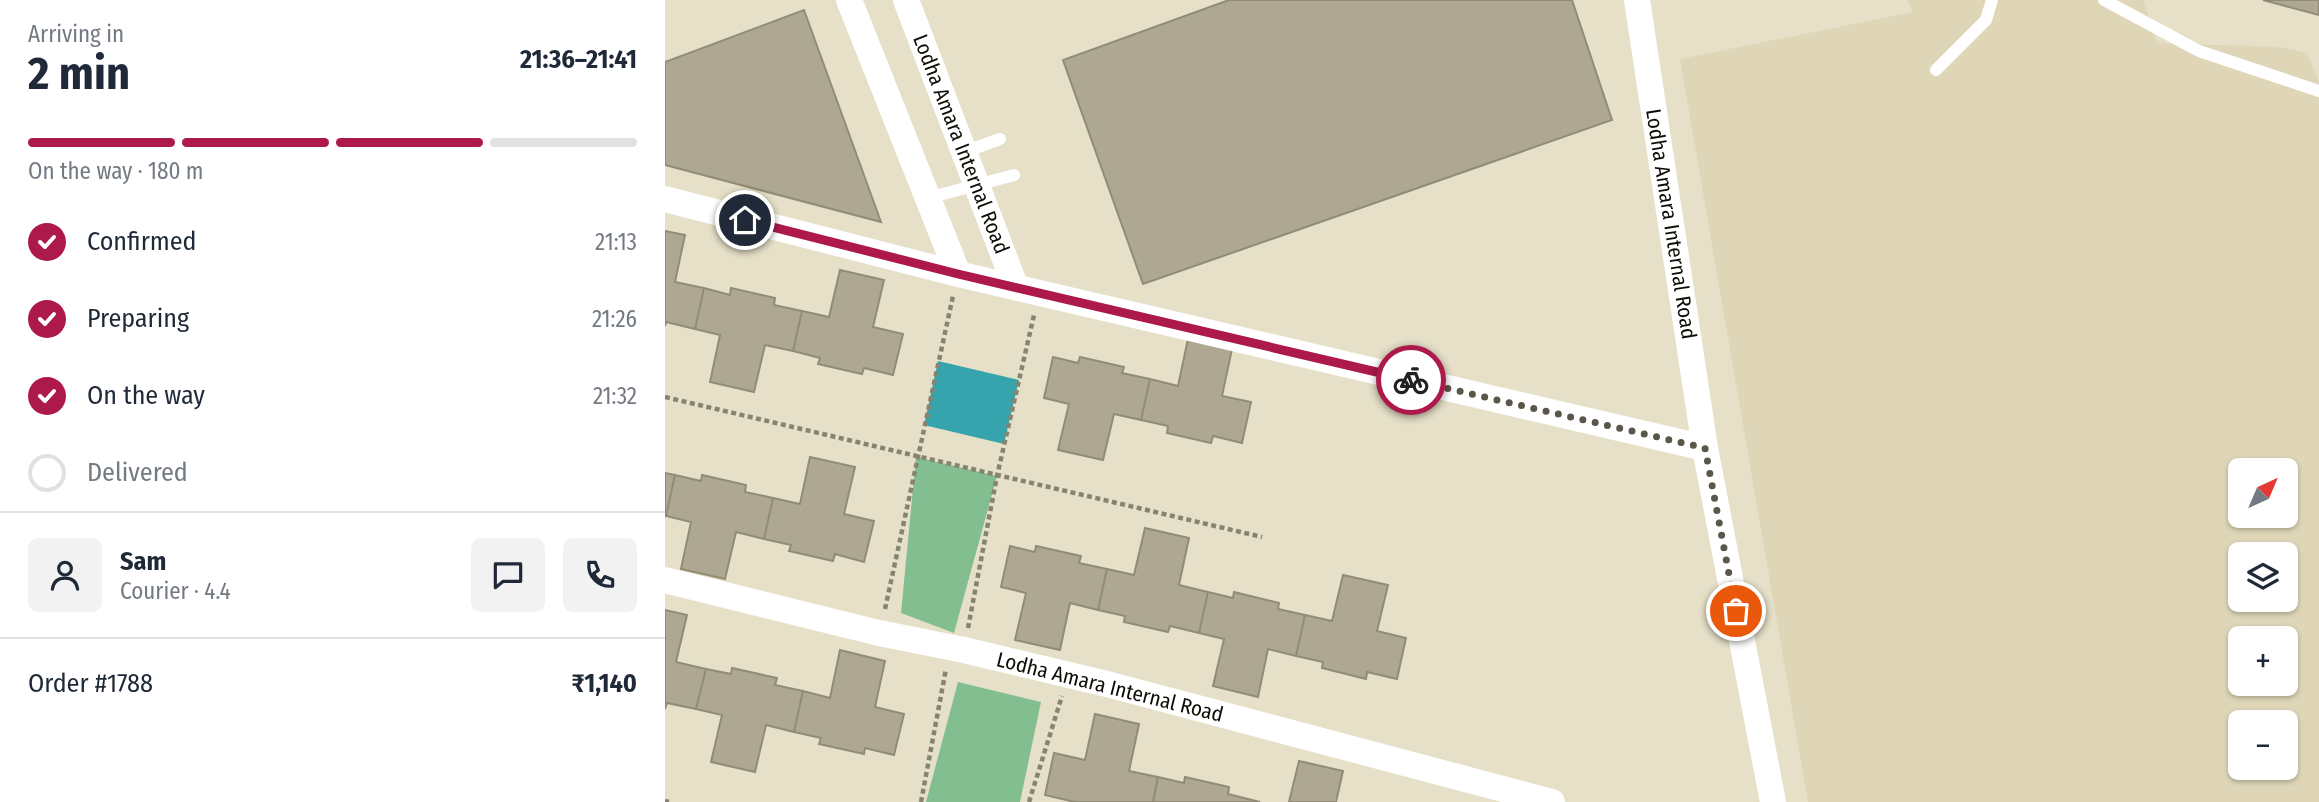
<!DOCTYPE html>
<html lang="en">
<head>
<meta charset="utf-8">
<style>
  body { margin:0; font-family:"Fira Sans Condensed",sans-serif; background:#f2f2f3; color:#1f2937; height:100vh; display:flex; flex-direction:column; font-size:26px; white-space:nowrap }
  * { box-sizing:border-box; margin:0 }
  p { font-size:23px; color:#747a83 }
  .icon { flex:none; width:38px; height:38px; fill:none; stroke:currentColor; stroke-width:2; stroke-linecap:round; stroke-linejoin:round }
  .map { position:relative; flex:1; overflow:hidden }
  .side { display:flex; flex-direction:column; background:#fff; width:665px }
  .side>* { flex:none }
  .needle { width:46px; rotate:44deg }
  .controls { position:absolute; left:1563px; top:458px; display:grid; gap:14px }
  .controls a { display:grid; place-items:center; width:70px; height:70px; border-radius:10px; background:#fff; box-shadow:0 2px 5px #0004; font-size:35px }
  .pin { position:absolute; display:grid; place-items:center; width:60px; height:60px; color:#fff; margin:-30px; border:4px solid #fff; border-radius:50%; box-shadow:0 2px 7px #0007 }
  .courier { position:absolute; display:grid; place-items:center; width:70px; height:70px; margin:-35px; border:5px solid #ac194a; border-radius:50%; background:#fff; color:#222; box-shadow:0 2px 9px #0007 }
  .headline em { font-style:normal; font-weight:700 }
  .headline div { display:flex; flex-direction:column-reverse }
  .headline { display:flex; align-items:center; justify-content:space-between; height:119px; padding:0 28px }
  h1 { font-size:46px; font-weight:700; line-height:52px }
  .bar { display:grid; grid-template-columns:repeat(4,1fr); gap:10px 7px; align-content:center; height:84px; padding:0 28px }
  .bar i { height:9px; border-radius:5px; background:#e0e1e3 }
  .bar .selected { background:#ac194a }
  .bar p { grid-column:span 4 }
  .line { display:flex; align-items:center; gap:18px; padding:0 28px; border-top:2px solid #e0e1e3 }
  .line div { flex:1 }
  .round { display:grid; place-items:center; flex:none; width:74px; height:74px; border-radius:10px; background:#f2f2f3 }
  ol { padding:0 28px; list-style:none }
  li { display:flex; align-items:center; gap:21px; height:77px }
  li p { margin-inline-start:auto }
  li .icon { padding:7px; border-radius:50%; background:#ac194a; color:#fff; stroke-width:4 }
  li:last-child { color:#747a83 }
  li i { width:38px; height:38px; border:4px solid #e0e1e3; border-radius:50% }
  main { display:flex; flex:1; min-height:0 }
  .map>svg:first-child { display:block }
  .built { fill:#ded6b7; fill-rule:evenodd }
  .green { fill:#83be91 }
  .water { fill:#35a4ac }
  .building { fill:#aea892; stroke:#928c76; stroke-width:2 }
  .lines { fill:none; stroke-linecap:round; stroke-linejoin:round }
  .path { stroke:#878372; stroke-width:4.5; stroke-dasharray:5 3.5; stroke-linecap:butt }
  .service { stroke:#fff; stroke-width:12 }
  .minor { stroke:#fff; stroke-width:26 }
  .done { stroke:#5a5649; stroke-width:7; stroke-dasharray:0 12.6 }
  .route { stroke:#ac194a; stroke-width:9 }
  .labels { text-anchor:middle; stroke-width:5; stroke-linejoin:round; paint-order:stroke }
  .street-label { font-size:21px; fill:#0e0c05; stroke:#fff }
</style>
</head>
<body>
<main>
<section class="side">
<div class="headline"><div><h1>2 min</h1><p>Arriving in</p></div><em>21:36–21:41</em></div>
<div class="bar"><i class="selected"></i><i class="selected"></i><i class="selected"></i><i></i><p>On the way · 180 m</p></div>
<ol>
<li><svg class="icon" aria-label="check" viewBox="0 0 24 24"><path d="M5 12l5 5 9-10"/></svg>Confirmed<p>21:13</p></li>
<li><svg class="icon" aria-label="check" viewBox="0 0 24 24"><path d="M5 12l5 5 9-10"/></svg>Preparing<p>21:26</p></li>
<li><svg class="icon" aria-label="check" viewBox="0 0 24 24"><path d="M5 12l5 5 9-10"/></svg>On the way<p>21:32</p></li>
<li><i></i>Delivered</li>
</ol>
<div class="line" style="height:126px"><a class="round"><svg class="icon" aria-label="person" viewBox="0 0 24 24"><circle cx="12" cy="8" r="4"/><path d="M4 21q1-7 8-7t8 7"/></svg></a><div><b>Sam</b><p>Courier · 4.4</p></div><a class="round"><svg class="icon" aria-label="chat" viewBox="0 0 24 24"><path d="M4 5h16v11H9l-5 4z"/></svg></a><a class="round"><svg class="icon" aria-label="phone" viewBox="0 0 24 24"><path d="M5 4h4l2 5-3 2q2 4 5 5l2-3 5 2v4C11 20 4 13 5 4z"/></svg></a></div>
<div class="line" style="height:91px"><div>Order #1788</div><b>₹1,140</b></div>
</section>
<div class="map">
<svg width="1654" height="802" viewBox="0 0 1654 802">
  <rect width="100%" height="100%" fill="#e6e0c8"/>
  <!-- built -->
  <path class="built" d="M1242 0H1478L1492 43 1616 47 1642 53 1654 82V802H1143L1015 59 1248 12ZM1575 471H1620V516H1575ZM1575 555H1620V600H1575ZM1575 639H1620V684H1575ZM1575 723H1620V768H1575Z"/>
  <!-- green -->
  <path class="green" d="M251 457 332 476 289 633 236 613Z
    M293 682 376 702 355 802H261Z"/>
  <!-- water -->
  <path class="water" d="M273 361 354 380 339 444 259 425Z"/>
  <!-- building -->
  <path class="building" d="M564 0H907L947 120 478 284 398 60Z
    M1598 0H1654V15Z
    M139 10 216 222 0 165V62Z
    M0 231 20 235 10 282 39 288 30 329 1 322 0 326Z
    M175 270 219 280 208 327 238 334 228 375 199 368 197 374 153 364 155 358 128 351 137 311 164 317Z
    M39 288 65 295 66 288 110 298 109 305 137 311 128 351 100 345 89 392 45 382 55 335 30 329Z
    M523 339 567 349 557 396 586 402 577 443 548 436 546 443 502 433 503 426 476 420 485 379 513 386Z
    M388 357 413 363 415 357 459 367 457 373 485 379 476 420 449 414 438 460 393 450 404 404 379 398Z
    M145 457 190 467 179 514 209 521 199 562 170 554 168 561 124 551 126 545 99 539 108 498 135 504Z
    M0 473 10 475 1 516H0Z
    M10 475 36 481 37 475 81 485 80 492 108 498 99 539 71 532 60 579 16 569 26 522 1 516Z
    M480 528 524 538 514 585 543 592 534 633 505 626 503 632 459 622 460 616 433 610 442 569 469 575Z
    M345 546 370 552 371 546 416 556 414 563 442 569 433 610 405 603 395 650 350 640 361 593 336 587Z
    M678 575 723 585 712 631 741 638 732 679 702 672 701 679 657 668 658 662 631 656 640 615 667 621Z
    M543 592 568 598 569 592 614 603 613 609 640 615 631 656 603 649 593 697 548 686 559 639 534 633Z
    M0 610 22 615 11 662 41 669 31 709 2 703 0 709Z
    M175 650 220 661 210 707 239 714 229 755 200 748 199 754 154 744 156 738 129 732 138 691 165 698Z
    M67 668 112 678 110 685 138 691 129 732 101 725 90 772 46 762 57 715 31 709 41 669 66 674Z
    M430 714 474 724 464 771 493 777 488 802H410L380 795 389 753 420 760Z
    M634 761 678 771 671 802H624Z
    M493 777 519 783 520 777 564 787 563 794 595 802H488Z"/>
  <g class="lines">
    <!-- path -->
    <path class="path" d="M0 397 597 537
      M220 609 288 296
      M303 628 332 476 369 315
      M0 801 4 802
      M256 802 281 669
      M364 802 397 696"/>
    <!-- service -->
    <path class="service" d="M1439 0 1534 51 1654 91
      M1271 70 1321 20 1327 0
      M299 152 335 139
      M263 198 349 175"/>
    <!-- minor -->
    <path class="minor" d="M184 0 293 274
      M241 0 351 288
      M972 0 1040 448 1108 802
      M0 199 293 274 1040 448
      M0 580 214 633 299 650 442 684 887 802"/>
  </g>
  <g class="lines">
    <!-- done -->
    <path class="done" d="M746 380 1040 448 1071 611"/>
    <!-- route -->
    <path class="route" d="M80 220 293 274 746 380"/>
  </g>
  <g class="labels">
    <!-- street labels -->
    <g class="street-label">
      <text transform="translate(296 144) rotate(69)" y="7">Lodha Amara Internal Road</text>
      <text transform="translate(1006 224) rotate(81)" y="7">Lodha Amara Internal Road</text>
      <text transform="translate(445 687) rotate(14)" y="7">Lodha Amara Internal Road</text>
    </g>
  </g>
</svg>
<div class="controls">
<a><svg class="needle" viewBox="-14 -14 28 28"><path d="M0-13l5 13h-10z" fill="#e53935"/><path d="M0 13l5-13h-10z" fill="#747a83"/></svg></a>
<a><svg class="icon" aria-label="layers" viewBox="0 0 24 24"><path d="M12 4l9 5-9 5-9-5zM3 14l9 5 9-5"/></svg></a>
<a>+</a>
<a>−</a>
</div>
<div class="pin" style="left:1071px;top:611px;background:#ea580c"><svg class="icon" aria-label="bag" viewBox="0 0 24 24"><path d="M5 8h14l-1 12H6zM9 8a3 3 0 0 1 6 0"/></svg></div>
<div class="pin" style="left:80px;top:220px;background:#1f2937"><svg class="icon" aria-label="home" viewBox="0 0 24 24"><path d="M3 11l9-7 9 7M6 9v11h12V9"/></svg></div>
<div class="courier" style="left:746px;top:380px"><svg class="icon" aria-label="bike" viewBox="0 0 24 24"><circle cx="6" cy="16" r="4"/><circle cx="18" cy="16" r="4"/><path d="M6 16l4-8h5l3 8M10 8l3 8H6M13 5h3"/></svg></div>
</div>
</main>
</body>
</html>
